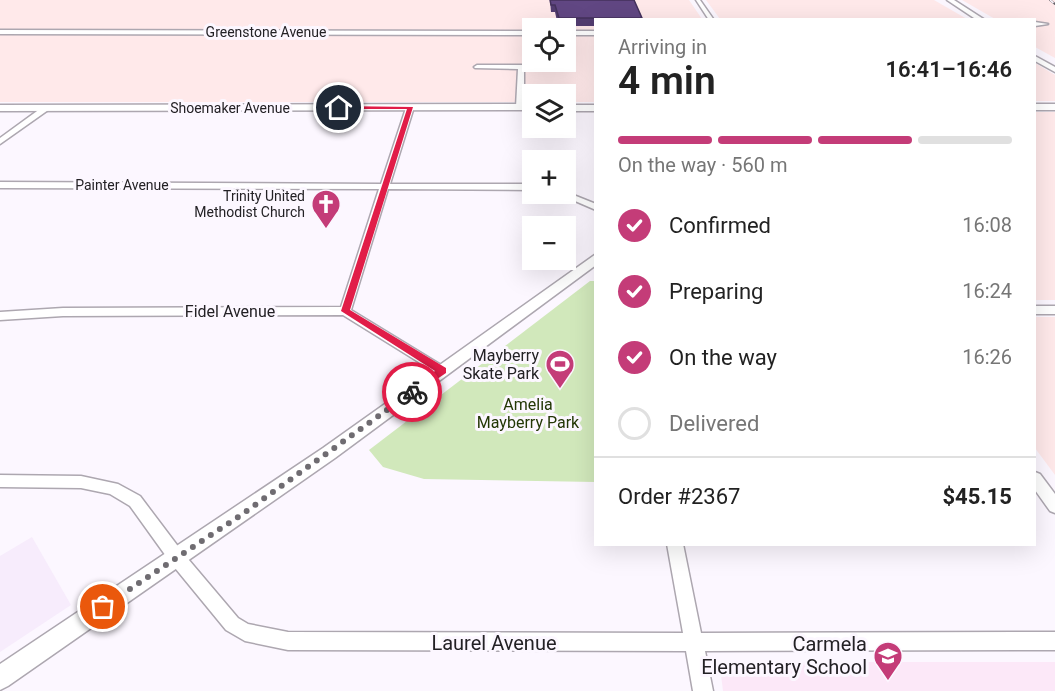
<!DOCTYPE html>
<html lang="en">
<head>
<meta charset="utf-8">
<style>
  body { margin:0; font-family:Roboto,sans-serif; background:#f6f6f6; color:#222; height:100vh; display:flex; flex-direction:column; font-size:22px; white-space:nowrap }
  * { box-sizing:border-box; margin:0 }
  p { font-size:20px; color:#767676 }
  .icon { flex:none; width:33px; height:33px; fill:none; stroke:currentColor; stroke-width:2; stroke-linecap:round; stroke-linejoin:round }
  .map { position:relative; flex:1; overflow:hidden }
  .side { position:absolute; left:594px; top:18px; width:442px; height:528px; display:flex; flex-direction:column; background:#fff; border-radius:0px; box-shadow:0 6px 24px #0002 }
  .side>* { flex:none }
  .buttons { position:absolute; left:522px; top:18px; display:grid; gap:12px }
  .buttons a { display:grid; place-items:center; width:54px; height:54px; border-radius:0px; background:#fff; box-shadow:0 6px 24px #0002; font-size:30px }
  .pin { position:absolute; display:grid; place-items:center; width:51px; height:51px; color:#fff; margin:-26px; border:3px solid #fff; border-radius:50%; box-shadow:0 2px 6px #0007 }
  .courier { position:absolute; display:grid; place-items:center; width:60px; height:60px; margin:-30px; border:4px solid #e11d48; border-radius:50%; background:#fff; color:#222; box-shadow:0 2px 8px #0007 }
  .overview em { font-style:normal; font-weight:600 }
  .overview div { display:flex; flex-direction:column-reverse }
  .overview { display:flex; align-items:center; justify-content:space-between; height:102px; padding:0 24px }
  h1 { font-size:39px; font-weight:600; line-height:45px }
  .bar { display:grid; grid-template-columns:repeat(4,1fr); gap:9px 6px; align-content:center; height:72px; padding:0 24px }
  .bar i { height:8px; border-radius:4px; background:#e0e0e0 }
  .bar .current { background:#c43c78 }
  .bar p { grid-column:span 4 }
  .line { display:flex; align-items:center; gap:15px; padding:0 24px; border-top:2px solid #e0e0e0 }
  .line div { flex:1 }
  ol { padding:0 24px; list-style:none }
  li { display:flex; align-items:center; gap:18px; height:66px }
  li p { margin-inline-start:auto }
  li .icon { padding:6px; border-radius:50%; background:#c43c78; color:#fff; stroke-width:4 }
  li:last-child { color:#767676 }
  li i { width:33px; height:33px; border:3px solid #e0e0e0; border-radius:50% }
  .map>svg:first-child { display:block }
  .built { fill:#f7ecfc }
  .industrial { fill:#ffe9ea; fill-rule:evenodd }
  .education { fill:#fce8f8 }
  .green { fill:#d1e8bb }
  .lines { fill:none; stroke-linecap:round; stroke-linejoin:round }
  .minor-casing { stroke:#ada7b0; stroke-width:3 }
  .major-casing { stroke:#ada7b0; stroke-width:3 }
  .minor { fill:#fff; fill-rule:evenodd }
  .major { fill:#fff; fill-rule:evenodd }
  .rail-casing { stroke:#646167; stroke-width:2 }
  .rail { stroke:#fcf7ff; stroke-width:1.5; stroke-dasharray:4.5; stroke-linecap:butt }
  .wall { fill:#533d71 }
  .building { fill:#614783; stroke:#44325c; stroke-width:1.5 }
  .route { fill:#e11d48 }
  .done { stroke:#6f6c71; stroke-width:6; stroke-dasharray:0 10.8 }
  .labels { text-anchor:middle; stroke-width:6; stroke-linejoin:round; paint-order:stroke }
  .far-street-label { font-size:14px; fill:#232125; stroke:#fcf7ff }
  .far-poi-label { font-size:14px; fill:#232125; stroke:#fcf7ff; text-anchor:end }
  .street-label { font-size:16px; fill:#232125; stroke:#fcf7ff }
  .poi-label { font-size:16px; fill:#232125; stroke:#fcf7ff; text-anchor:end }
  .park-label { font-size:16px; fill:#233705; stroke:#fcf7ff }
  .near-street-label { font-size:20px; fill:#232125; stroke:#fcf7ff }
  .near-poi-label { font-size:20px; fill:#232125; stroke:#fcf7ff; text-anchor:end }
</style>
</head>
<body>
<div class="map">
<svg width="1055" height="691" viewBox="0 0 1055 691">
  <rect width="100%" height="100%" fill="#fcf7ff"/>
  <!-- built -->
  <path class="built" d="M32 537 71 605 0 652V556Z"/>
  <!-- industrial -->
  <path class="industrial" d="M0 0H689L702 19 596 20 595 102H566V94H532V102H0ZM532 28H566V62H532Z
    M706 0H934L967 19H720Z
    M962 0H1055V58L1035 47V20L995 19Z
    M1035 63 1055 75V101H1035Z
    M1035 112H1055V300H1035Z
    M1035 317H1055V475L1035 448Z"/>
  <!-- education -->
  <path class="education" d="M728 662H1055V691H723L720 667Z"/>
  <!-- green -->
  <path class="green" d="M590 281H596L595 482 424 479 383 467 369 450Z"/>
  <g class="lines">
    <!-- minor casing -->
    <g class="minor-casing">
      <path id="minor" d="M696 0H700L714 20H709Z
        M1035 22 1048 24 1035 26Z
        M0 30 532 31V35L0 34Z
        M566 31H596V35H566Z
        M477 65H565L568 67 565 69H524V107L520 109 516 107 518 69 475 68 474 67Z
        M407 105 414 107 390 184H532V190L388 189 351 310 446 368 448 371 446 374H438L343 315 63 316 0 320V312L63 308 341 307 379 189 0 188V182L381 184Z
        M44 106 51 108 0 144V138Z
        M566 192 596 204V210L559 194Z
        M1035 306H1055V314H1035Z
        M1035 472 1040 474 1055 494V513L1050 511 1035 490Z
        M0 475 81 476 118 484 140 496 183 553 238 618 248 624 288 632 683 633 667 544H683L701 633 1055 632V650L705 651 713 691H693L686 651 288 650 245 641 226 630 171 563 130 506 110 494 81 488 0 487Z"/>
    </g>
    <!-- major casing -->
    <g class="major-casing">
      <path id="major" d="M947 0H954L985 20H977Z
        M1035 56 1055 67V72L1035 61Z
        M532 104V110L0 111V105Z
        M1035 104H1055V110H1035Z
        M566 105H596V111H566Z
        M596 254V265L335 458 8 686 0 690V664L323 448Z"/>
    </g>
    <!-- minor -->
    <use href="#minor" class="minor"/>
    <!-- major -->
    <use href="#major" class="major"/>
    <!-- rail casing -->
    <g class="rail-casing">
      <path id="rail" d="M1050 0 1055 4"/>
    </g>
    <!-- rail -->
    <use href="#rail" class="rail"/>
  </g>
  <!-- wall -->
  <path class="wall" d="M550 0H634L642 20H596V26H558L555 12H551Z"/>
  <!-- building -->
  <path class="building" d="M550 0H634L642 18H559L555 5H551Z"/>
  <!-- route -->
  <path class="route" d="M337 106 413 107 350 310 446 368V373L412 396 409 394V389L435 371 341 311 407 109H339Z"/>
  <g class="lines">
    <!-- done -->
    <path class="done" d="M103 607 241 515 412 392"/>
  </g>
  <!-- icons -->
  <defs>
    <g id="church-pin" transform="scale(1.5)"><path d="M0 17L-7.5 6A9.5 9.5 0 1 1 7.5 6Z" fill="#c43c78" stroke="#fcf7ff"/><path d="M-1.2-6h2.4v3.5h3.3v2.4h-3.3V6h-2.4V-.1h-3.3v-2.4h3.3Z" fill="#fff"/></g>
    <g id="stadium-pin" transform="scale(1.5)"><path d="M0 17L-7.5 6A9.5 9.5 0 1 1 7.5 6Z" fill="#c43c78" stroke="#fcf7ff"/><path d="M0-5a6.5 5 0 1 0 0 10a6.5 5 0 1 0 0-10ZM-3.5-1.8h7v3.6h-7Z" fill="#fff"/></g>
    <g id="school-pin" transform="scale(1.5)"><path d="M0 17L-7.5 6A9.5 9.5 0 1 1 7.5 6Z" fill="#c43c78" stroke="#fcf7ff"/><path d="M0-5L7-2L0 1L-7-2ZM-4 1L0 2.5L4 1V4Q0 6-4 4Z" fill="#fff"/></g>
  </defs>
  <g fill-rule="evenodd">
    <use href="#church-pin" x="326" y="204"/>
    <use href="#stadium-pin" x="560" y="364"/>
    <use href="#school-pin" x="888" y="656"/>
  </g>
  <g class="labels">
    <!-- far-street labels -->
    <g class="far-street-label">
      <text x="266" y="37">Greenstone Avenue</text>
      <text x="230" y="113">Shoemaker Avenue</text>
      <text x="122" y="190">Painter Avenue</text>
    </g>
    <!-- far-poi labels -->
    <g class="far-poi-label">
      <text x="305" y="201">Trinity United<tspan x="305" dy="16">Methodist Church</tspan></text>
    </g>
    <!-- street labels -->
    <g class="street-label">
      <text x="230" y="317">Fidel Avenue</text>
    </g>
    <!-- poi labels -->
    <g class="poi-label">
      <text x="539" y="361">Mayberry<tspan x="539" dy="18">Skate Park</tspan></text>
    </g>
    <!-- park labels -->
    <g class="park-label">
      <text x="528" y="410">Amelia<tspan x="528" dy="18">Mayberry Park</tspan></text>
    </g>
    <!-- near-street labels -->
    <g class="near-street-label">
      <text x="494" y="650">Laurel Avenue</text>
    </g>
    <!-- near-poi labels -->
    <g class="near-poi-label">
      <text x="867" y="651">Carmela<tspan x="867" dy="23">Elementary School</tspan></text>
    </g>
  </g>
</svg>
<div class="buttons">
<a><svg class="icon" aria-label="locate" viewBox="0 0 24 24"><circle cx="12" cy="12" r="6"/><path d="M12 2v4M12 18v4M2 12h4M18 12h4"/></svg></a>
<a><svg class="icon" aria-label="layers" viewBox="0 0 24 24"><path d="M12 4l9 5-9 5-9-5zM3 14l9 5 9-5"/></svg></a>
<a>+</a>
<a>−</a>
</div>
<div class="pin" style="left:103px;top:607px;background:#ea580c"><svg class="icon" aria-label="bag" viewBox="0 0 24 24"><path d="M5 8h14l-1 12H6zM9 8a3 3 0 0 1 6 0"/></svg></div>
<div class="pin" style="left:339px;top:108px;background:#1f2937"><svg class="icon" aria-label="home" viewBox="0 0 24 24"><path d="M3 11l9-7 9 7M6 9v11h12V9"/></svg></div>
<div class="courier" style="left:412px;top:392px"><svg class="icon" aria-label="bike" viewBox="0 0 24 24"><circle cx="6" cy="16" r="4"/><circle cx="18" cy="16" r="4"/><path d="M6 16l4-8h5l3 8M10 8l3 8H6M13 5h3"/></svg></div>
<section class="side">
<div class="overview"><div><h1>4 min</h1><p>Arriving in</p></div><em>16:41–16:46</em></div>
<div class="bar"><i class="current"></i><i class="current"></i><i class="current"></i><i></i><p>On the way · 560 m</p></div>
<ol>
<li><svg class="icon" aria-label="check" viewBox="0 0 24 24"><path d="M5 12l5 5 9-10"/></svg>Confirmed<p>16:08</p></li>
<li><svg class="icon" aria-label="check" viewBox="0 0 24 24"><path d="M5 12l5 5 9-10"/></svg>Preparing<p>16:24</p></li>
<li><svg class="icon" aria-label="check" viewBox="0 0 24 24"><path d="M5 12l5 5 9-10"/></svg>On the way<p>16:26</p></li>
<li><i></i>Delivered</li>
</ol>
<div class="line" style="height:78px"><div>Order #2367</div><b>$45.15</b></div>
</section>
</div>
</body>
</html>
